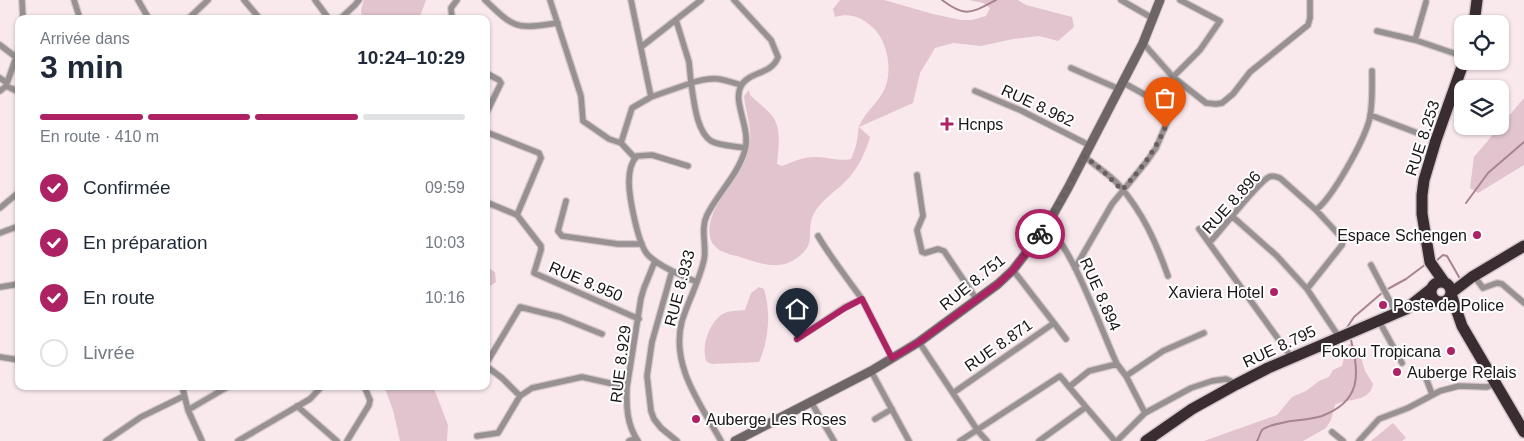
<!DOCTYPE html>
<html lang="fr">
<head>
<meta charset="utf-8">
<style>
  body { margin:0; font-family:Arial,sans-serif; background:#f6f6f7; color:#1f2937; height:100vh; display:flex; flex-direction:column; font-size:19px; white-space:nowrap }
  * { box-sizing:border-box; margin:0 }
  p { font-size:16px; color:#747a83 }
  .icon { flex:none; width:28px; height:28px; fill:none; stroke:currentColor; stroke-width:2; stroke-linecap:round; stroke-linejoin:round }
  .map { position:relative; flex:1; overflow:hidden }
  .panel { position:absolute; left:15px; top:15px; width:475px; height:375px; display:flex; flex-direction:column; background:#fff; border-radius:10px; box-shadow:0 1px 4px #0004 }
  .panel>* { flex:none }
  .tools { position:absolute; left:1454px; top:15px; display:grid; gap:10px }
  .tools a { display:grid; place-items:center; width:55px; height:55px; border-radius:10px; background:#fff; box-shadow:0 1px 4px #0004; font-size:25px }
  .pin { position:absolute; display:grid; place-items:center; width:42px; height:42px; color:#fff; margin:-51px -21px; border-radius:50% 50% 50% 0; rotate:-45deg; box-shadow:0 0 5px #0007 }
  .pin .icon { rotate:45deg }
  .courier { position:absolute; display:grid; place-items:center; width:50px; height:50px; margin:-25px; border:4px solid #ad2263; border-radius:50%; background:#fff; color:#222; box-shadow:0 1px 6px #0007 }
  .summary em { font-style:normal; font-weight:700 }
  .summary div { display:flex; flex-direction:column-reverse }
  .summary { display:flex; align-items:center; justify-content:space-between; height:85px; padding:0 25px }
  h1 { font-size:32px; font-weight:700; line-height:38px }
  .bar { display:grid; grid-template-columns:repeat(4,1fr); gap:8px 5px; align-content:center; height:60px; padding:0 25px }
  .bar i { height:6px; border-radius:4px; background:#e0e1e3 }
  .bar .current { background:#ad2263 }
  .bar p { grid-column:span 4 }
  ol { padding:0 25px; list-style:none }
  li { display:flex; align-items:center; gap:15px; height:55px }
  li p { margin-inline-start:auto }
  li .icon { padding:5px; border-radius:50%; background:#ad2263; color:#fff; stroke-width:4 }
  li:last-child { color:#747a83 }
  li i { width:28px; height:28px; border:2px solid #e0e1e3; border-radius:50% }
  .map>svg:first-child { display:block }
  .green { fill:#e1c4cd }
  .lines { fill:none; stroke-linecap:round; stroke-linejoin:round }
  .stream { stroke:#a7848f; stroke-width:2 }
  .street-casing { stroke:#d5c7cb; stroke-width:8 }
  .secondary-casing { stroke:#d5c7cb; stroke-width:11 }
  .highway-casing { stroke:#d5c7cb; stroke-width:14 }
  .street { stroke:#979192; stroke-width:5.5 }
  .secondary { stroke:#6e6567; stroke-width:9 }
  .highway { stroke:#392d31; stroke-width:11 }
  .done { stroke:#685f61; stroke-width:5; stroke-dasharray:0 9 }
  .route { stroke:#ad2263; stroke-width:6 }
  .poi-dot { fill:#ad2263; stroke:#fff; stroke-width:2 }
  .labels { text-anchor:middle; stroke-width:4; stroke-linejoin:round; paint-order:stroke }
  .street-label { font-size:16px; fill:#1a1516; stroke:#fff }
  .poi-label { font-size:16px; fill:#1a1516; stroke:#fff; text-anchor:start }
</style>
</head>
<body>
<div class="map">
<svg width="1524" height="441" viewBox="0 0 1524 441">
  <rect width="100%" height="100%" fill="#f9e9ed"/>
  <!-- green -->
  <path class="green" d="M364 0H426L419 19H362L361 10Z
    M840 0H884L933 14 961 20H972L986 16 990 8 983 3 969 0H1018L1026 5 1072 17 1074 27 1058 41 1039 36 1013 39 981 46 953 43 935 48 920 73 913 103 859 127 870 137C866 152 857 170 846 181 837 190 824 198 816 210 802 231 822 244 792 261 777 270 755 262 740 257 728 254 713 251 710 237 705 211 733 186 744 163 747 157 749 148 750 141 752 129 745 109 744 96L749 90 750 95C757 102 767 109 773 117 782 130 778 149 777 164L782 166C792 162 803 157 814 157 826 156 839 162 851 159 853 154 856 147 857 141 858 136 858 131 859 126 865 112 880 101 885 88 893 68 887 38 870 25 859 16 849 13 835 17L833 9Z
    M1524 98V165L1478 193 1470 188 1474 157Z
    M486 266 495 272 496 282 486 289Z
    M759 287 764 289C771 312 769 340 759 362L712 364 707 362C700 348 709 324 721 315 728 310 737 311 745 310L751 293Z
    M1351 343 1359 350 1365 371 1373 384C1370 403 1346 398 1335 405L1331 420 1326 428 1303 441H1204L1277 415 1292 397 1306 391 1319 381 1329 377 1333 370 1342 366 1347 346Z
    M384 386H433L448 425 447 441H400L393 410Z
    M1393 423 1406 438 1402 441H1371Z"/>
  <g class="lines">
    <!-- stream -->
    <path class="stream" d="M942 0C967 19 972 12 996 0
      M1466 203 1488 173 1524 142
      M1436 261 1443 255 1447 256 1459 277
      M1386 290 1406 279 1426 264
      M1461 309 1463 302
      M1346 329 1354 317 1383 292
      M1257 441C1259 438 1260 433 1262 430 1269 424 1283 423 1291 421 1301 420 1313 419 1322 416 1361 401 1360 375 1351 340"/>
    <!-- street casing -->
    <g class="street-casing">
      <path id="street" d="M22 0 23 19
        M74 0 80 19
        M138 0 149 19
        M244 0 260 19
        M315 0 329 19
        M485 0C496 10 509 26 525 26 536 27 547 24 558 23
        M550 0 581 96 583 121 609 139 621 143 635 158
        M631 0 651 97 691 83C694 100 696 131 711 141 720 146 735 146 745 148
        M1121 0 1154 19
        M1426 2 1415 40 1462 56
        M188 19 208 0
        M340 19 355 5 359 0
        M452 19 451 8 457 0
        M676 20 689 62 691 83C713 76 719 78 741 85
        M1377 31 1415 40
        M1143 43 1173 77 1200 50 1220 21 1180 0
        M0 45 17 58
        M641 47 701 0
        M1071 68 1119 89
        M486 73 499 80 501 83 486 114
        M1173 77 1206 103 1216 104 1222 103 1233 94 1250 72 1308 25 1310 18V0
        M0 78 7 83
        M6 86 19 49
        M0 91 6 86 19 92
        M975 91 1020 110 1089 145
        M1370 115 1436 140
        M486 132 539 153 541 158 517 215 541 246V250L534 273 639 319
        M621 143 632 108 651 97
        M1084 156C1095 166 1109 174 1119 185 1143 213 1156 242 1168 276
        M688 166 652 155 637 156C631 162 629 173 629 182 629 196 638 247 649 256 662 268 681 275 697 282
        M917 175 923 216 917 230 922 252 925 253 938 249 944 251 977 300
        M566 201 558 231 562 236 618 244H642
        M486 202 517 215
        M0 208 19 192
        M1233 217 1277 256 1307 289 1339 337
        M1046 227C1070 240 1103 335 1117 364L1126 376
        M1199 229 1209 243
        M0 233 19 226
        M818 236C831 258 847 278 862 299
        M1371 265 1396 313
        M1075 268 1112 204 1147 161 1156 148 1171 113 1169 108 1122 82
        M672 271 652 342 647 376 651 411 654 419 661 428 677 441
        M1474 276 1483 288 1497 283 1502 284 1524 303
        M0 287 19 284
        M1307 289 1342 245 1343 241 1341 237 1316 210
        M1379 321 1402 363
        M1054 323 1066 339
        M797 339 845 307 862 299 892 358
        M919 342 978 431 987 441
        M0 357 19 360
        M1292 358 1209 243C1220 232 1259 181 1269 177 1273 175 1277 177 1280 178L1316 210C1333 197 1363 142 1369 121 1373 106 1372 86 1372 71
        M486 364 520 307 560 317 602 334
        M486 366 502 378 520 396
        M871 371 909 441
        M1424 373 1432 394
        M182 386 188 410 202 441
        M1069 387 1089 371 1117 364
        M953 393 1054 323 1013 270
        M811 402 834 441
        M297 406 337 441
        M188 410 229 386
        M1145 413 1126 376 1163 351 1204 333
        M875 419 892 409
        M1332 432 1343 441
        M477 436 498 433 520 396 532 388 582 377 627 387
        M106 441 141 417 184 396
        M238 441 310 399 322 386
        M347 441 369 405 370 400 365 388
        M629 441 636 438
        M638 441C627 425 626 407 627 387L641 298 644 288 655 261
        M721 441C701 405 670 365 682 321 688 301 699 282 704 260 707 246 700 229 707 215 718 193 738 175 745 150 751 128 732 102 741 86 749 71 772 75 778 57L771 40 734 0
        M960 441 1060 376 1086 407
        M1039 441 1086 407 1115 441
        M1117 441 1145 413 1191 388 1212 381 1226 379 1237 384
        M1359 441 1379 419 1408 408 1440 391 1459 386 1487 387 1495 384"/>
    </g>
    <!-- secondary casing -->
    <g class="secondary-casing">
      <path id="secondary" d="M735 441 871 371 919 342 998 284 1013 270 1046 227 1068 188 1143 43 1160 0"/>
    </g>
    <!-- highway casing -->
    <g class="highway-casing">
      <path id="highway" d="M1474 24 1477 0
        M1431 292a10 10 0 1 1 20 0a10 10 0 1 1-20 0Z
        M1444 282 1430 262 1422 214V195L1424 180 1436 140 1464 61
        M1451 293 1472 277 1524 246
        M1451 294 1462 326 1524 432
        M1146 441 1192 409 1237 384 1268 368 1406 309 1431 289"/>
    </g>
    <!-- street -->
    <use href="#street" class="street"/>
    <!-- secondary -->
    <use href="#secondary" class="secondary"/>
    <!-- highway -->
    <use href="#highway" class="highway"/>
  </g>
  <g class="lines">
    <!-- done -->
    <path class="done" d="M1040 234 1068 188 1084 156 1101 169 1122 190C1141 169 1153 154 1165 128"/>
    <!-- route -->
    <path class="route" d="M797 339 845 308 862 299 892 358 919 342 998 284 1013 270 1040 234"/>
  </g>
  <!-- markers -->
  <g class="poi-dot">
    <path d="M944.5 116.5h5v5h5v5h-5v5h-5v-5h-5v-5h5z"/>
    <circle cx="1477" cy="235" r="5"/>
    <circle cx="1274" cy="292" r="5"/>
    <circle cx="1383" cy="305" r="5"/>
    <circle cx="1451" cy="351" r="5"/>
    <circle cx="1397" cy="372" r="5"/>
    <circle cx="696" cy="419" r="5"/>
  </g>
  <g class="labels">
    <!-- street labels -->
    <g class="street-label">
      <text transform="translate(1038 105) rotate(25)" y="6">RUE 8.962</text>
      <text transform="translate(1422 138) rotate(-72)" y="6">RUE 8.253</text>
      <text transform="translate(1231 202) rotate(-48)" y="6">RUE 8.896</text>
      <text transform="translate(586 281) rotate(23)" y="6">RUE 8.950</text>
      <text transform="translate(972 282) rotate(-39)" y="6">RUE 8.751</text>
      <text transform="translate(679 288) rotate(-75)" y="6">RUE 8.933</text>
      <text transform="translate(1101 294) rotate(66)" y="6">RUE 8.894</text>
      <text transform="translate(998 345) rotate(-35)" y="6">RUE 8.871</text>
      <text transform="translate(1279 346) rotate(-25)" y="6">RUE 8.795</text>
      <text transform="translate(620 364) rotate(-83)" y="6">RUE 8.929</text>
    </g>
    <!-- poi labels -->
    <g class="poi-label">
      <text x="958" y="130">Hcnps</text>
      <text x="1467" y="241" text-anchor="end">Espace Schengen</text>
      <text x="1264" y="298" text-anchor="end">Xaviera Hotel</text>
      <text x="1393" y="311">Poste de Police</text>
      <text x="1441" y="357" text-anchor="end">Fokou Tropicana</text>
      <text x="1407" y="378">Auberge Relais</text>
      <text x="706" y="425">Auberge Les Roses</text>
    </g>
  </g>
</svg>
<div class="tools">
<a><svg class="icon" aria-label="locate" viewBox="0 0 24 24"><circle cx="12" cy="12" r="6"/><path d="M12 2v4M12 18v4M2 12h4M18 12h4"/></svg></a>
<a><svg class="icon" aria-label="layers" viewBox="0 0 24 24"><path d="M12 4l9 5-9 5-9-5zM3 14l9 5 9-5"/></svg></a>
</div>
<div class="pin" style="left:1165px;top:128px;background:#ea580c"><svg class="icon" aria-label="bag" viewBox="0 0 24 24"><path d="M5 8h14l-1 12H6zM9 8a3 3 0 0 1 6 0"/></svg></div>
<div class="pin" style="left:797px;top:339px;background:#1f2937"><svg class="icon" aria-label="home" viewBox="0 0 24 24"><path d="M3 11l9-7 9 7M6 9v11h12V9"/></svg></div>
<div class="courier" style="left:1040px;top:234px"><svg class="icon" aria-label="bike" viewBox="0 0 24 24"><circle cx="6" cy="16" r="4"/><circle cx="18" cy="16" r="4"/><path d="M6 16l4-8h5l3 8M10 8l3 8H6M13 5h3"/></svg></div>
<section class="panel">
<div class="summary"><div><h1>3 min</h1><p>Arrivée dans</p></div><em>10:24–10:29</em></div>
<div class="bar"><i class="current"></i><i class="current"></i><i class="current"></i><i></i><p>En route · 410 m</p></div>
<ol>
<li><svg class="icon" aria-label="check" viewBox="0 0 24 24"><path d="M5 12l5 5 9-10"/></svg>Confirmée<p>09:59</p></li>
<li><svg class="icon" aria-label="check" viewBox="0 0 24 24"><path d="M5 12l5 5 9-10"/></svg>En préparation<p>10:03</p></li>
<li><svg class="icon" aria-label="check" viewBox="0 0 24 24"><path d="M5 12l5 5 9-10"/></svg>En route<p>10:16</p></li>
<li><i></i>Livrée</li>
</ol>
</section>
</div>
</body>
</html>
